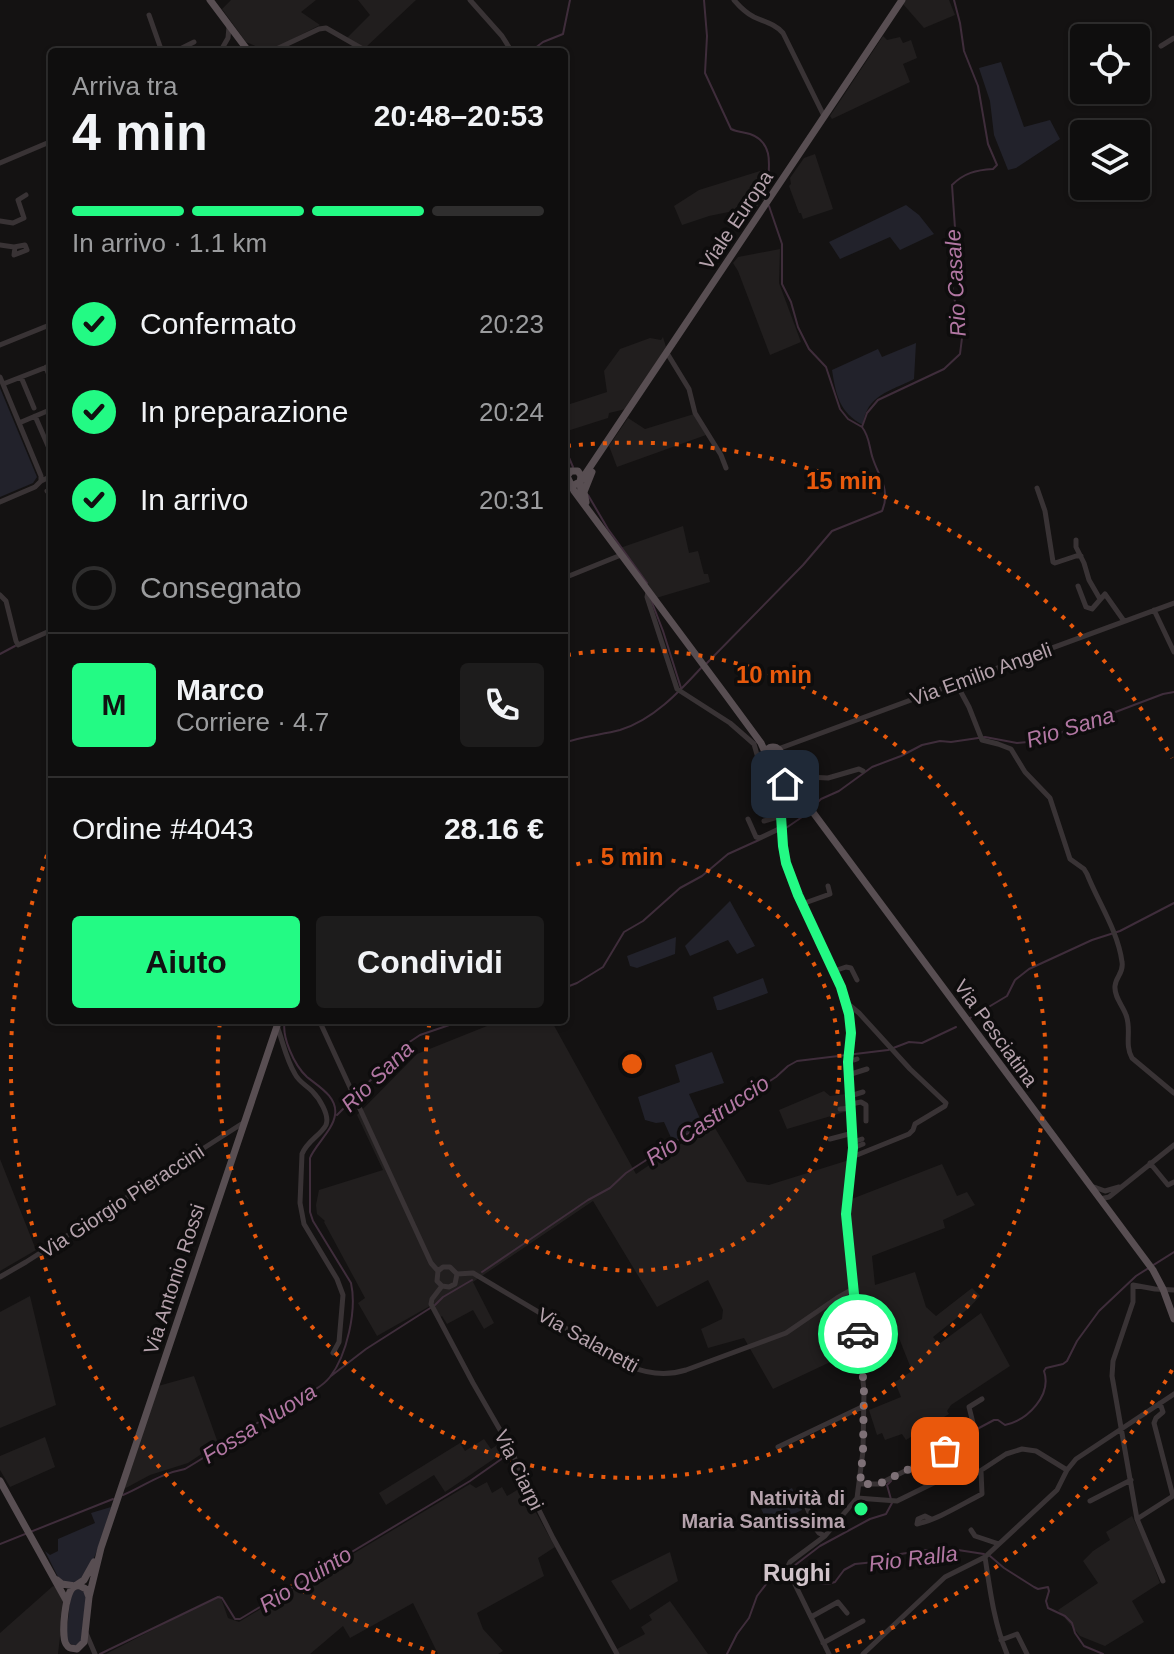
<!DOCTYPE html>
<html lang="it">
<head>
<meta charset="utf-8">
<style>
  body { margin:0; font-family:Helvetica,sans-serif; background:#1d1c1c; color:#f1f3f6; height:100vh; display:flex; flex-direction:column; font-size:30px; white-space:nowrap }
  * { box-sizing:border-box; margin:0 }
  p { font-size:26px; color:#9b9c9e }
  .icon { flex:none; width:44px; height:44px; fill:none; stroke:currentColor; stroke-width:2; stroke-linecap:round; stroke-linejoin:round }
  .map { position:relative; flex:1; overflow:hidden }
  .side { position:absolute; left:48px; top:48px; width:520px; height:976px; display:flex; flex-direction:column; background:#0f0e0e; border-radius:8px; box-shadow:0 2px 6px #0004,0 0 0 2px #2f2e2e }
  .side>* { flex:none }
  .controls { position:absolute; left:1070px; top:24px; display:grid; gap:16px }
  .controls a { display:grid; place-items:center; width:80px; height:80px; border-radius:8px; background:#0f0e0e; box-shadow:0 2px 6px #0004,0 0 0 2px #2f2e2e; font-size:40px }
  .pin { position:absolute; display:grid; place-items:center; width:68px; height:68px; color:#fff; margin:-34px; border-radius:16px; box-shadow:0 4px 12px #0006 }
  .courier { position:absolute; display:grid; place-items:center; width:80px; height:80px; margin:-40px; border:6px solid #23fa84; border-radius:50%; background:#fff; color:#222; box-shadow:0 2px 10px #0007 }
  .summary em { font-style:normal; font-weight:600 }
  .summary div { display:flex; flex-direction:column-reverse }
  .summary { display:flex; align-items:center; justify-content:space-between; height:136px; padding:0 24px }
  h1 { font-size:52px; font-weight:600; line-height:60px }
  .bar { display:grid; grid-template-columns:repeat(4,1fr); gap:12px 8px; align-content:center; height:96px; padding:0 24px }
  .bar i { height:10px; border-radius:6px; background:#2f2e2e }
  .bar .current { background:#23fa84 }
  .bar p { grid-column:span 4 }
  .line { display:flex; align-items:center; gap:20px; padding:0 24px; border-top:2px solid #2f2e2e }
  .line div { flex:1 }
  .round { display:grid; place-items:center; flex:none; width:84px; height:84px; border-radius:8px; background:#1d1c1c }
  ol { padding:0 24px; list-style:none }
  li { display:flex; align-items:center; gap:24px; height:88px }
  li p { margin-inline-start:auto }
  li .icon { padding:8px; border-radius:50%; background:#23fa84; color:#111; stroke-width:4 }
  li:last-child { color:#9b9c9e }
  li i { width:44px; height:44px; border:4px solid #2f2e2e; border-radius:50% }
  .button { display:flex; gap:16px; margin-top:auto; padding:16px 24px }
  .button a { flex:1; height:92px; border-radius:8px; background:#23fa84; color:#111; font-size:32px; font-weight:600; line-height:92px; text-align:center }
  .button a+a { background:#1d1c1c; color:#f1f3f6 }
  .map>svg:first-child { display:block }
  .built { fill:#211e1e }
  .green { fill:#22222b }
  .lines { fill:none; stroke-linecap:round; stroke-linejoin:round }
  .stream { stroke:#3f2d3b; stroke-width:2 }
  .minor { stroke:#393335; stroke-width:5 }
  .major { stroke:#584e52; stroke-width:7 }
  .done { stroke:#7d7076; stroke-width:8; stroke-dasharray:0 14.4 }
  .route { stroke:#23fa84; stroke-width:10 }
  .ring { fill:none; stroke:#e8590c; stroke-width:4; stroke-dasharray:4 8 }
  .poi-dot { fill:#23fa84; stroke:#0e0d0d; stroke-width:3 }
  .labels { text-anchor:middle; stroke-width:7; stroke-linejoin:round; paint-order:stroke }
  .street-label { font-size:20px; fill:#b5a2ac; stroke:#0e0d0d }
  .poi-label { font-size:20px; font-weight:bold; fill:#b5a2ac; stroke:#0e0d0d; text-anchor:end }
  .water-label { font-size:22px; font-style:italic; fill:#b277a3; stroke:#0e0d0d }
  .quarter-label { font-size:24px; font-weight:bold; fill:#d1c4ca; stroke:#0e0d0d }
  .centre { fill:#e8590c; stroke:#0e0d0d; stroke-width:4 }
  .ring-label { font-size:24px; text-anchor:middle; font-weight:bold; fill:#e8590c; stroke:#0e0d0d; stroke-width:7; stroke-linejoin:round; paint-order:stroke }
</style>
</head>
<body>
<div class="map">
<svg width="1174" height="1654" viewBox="0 0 1174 1654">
  <rect width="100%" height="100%" fill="#141212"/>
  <!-- built -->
  <path class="built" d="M231 0H316L301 12 320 25 277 47 260 48 246 42 222 9Z
    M358 0H416L365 48 371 52H348L359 45 347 38 370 15Z
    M906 0H949L955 15 924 28 903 4Z
    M883 36 887 40 900 37 903 43 911 40 917 58 903 64 910 82 832 119 830 116Z
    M815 154 833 209 803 219 801 213H799L789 186 791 184 790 178 804 158Z
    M766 169 765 200 757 199 758 206 709 216 682 225 674 206 699 190Z
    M780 249 779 283 801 342 770 355 738 271 733 263 738 257Z
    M663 337 666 347 626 409 609 413 608 418 564 432V406L607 392 604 371 620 349 650 338 661 340Z
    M694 414 706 435 617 467 609 446 628 418 645 429Z
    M683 526 689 553 698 551 704 574H708L710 582 656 598 620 548Z
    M502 1020H551L636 1174 712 1123 747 1182 769 1185 849 1160 845 1200H849L942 1164 957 1196 967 1192 975 1205 943 1220 945 1228 872 1256 875 1285 915 1272 926 1307 936 1316 972 1288 980 1296 969 1308 933 1337 939 1344 981 1313 1010 1366 951 1405 947 1411 949 1414 906 1440 902 1434 885 1440 882 1433 877 1435 869 1410 901 1397 895 1382 912 1371 897 1333 881 1339 868 1310 855 1315 858 1349 773 1389 744 1338 708 1348 701 1329 722 1319 723 1310 708 1280 657 1307 593 1201 473 1282 494 1323 484 1329 473 1310 447 1324 442 1316 438 1319 430 1306 377 1336 358 1303 365 1298 324 1222 325 1221 317 1214 316 1205 319 1190 383 1170 357 1115 417 1054Z
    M824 1091 830 1096 846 1094 848 1111 787 1129 779 1110Z
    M0 1159 36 1250 0 1271Z
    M30 1296 56 1405 0 1428V1312Z
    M194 1376 218 1443 188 1463 150 1475 124 1489 158 1386Z
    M45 1437 55 1467 10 1487 0 1470V1456Z
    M484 1439 491 1449 502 1442 507 1450 445 1492 434 1475 386 1505 379 1493 460 1443 465 1451Z
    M487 1482 492 1493 502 1487 507 1496 522 1487 555 1547 538 1558 544 1576 477 1613 483 1629 503 1651 498 1654H438L413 1603 350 1638 343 1626 310 1654H106L220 1595 228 1618 239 1622 470 1484 476 1488Z
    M1132 1516 1144 1540 1160 1583 1132 1601 1144 1622 1105 1646 1080 1636 1058 1610 1098 1583 1083 1561 1093 1551 1110 1540 1106 1532Z
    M670 1552 678 1581 630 1610 611 1581Z
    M53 1586 55 1587 64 1603 58 1654H0V1633Z
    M670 1601 708 1654H619L617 1649 645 1634 641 1627 652 1620 649 1615Z"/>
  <!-- green -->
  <path class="green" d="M1001 62 1024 127 1050 120 1060 139 1016 168 1008 170 994 135 990 101 979 68Z
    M906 205 919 215 934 234 900 250 890 237 840 259 829 242Z
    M916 343 914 379C891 391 866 395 863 425 839 412 836 395 832 370L878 349 882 357Z
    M0 388 37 477 33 483 0 497Z
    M730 901 755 946 737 954 728 940 690 956 685 946Z
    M676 937 675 954 637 968 630 966 627 956Z
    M763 978 768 993 721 1010H717L713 997Z
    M712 1052 724 1083 689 1094 702 1123 673 1142 664 1122 656 1123 645 1120 638 1097 680 1082 675 1065Z
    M792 1488 802 1510 769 1526 759 1504Z
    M111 1507C105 1526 96 1561 84 1576 79 1582 73 1583 66 1583L58 1577 45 1551 50 1555 58 1551V1539L95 1523 91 1513Z
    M78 1589 84 1592 86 1598 81 1642 75 1646 69 1643 66 1636 71 1594 73 1591Z"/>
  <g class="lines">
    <!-- stream -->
    <path class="stream" d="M704 0 707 36 705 73 731 129C737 132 744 132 750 134 778 144 767 174 767 197
      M530 52 543 42 563 34 570 0
      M769 206 782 244V284L791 302 798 327 809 349 826 367 840 409 848 419 862 427
      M564 446 573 467
      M588 495 608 529 647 583
      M651 600 663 631 681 688
      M0 654 15 646
      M706 664 803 565 832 531 882 511C891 491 879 477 873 459 869 448 870 437 862 427L867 413 878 400 944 369 960 354 962 338 952 286 951 265 955 228 952 185C964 173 976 170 993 169L997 165 988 144 978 86 964 51 960 23 954 0
      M564 743C582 736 601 735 620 730 653 720 679 692 701 668
      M812 808 821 799 839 791 872 767 901 756 922 745 940 741 951 742 985 737 1017 743 1039 741 1163 694 1174 692
      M783 830 808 813
      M564 988 577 983 603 967 624 932 643 921 680 888 702 876 728 854 759 840
      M970 1018 1007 996 1015 980 1029 969 1092 940 1120 931 1174 903
      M356 1095 405 1045 420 1035 464 1020
      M337 1115 352 1100
      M482 1272 588 1200 610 1188 626 1173 776 1077 788 1066 797 1061 888 1050 909 1042 922 1043 956 1027
      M331 1376 366 1349 435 1305 443 1297 472 1280
      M964 1436 994 1420H998L1005 1425C1028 1420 1052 1395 1044 1371L1046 1368 1063 1364 1067 1361 1077 1341 1099 1311 1136 1276 1174 1252
      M123 1495C146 1485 159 1474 185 1469 219 1449 250 1427 284 1406 298 1397 319 1391 330 1377 347 1355 357 1310 351 1283L313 1221 310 1212V1158C315 1145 333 1130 335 1115 338 1097 318 1086 307 1077 294 1065 281 1036 285 1020
      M0 1544 113 1499
      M990 1556 1004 1568 1034 1587 1038 1589 1048 1587 1049 1591 1046 1601 1048 1608 1065 1616 1072 1623 1075 1633 1084 1646 1103 1654
      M790 1569 820 1546 870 1519 886 1514 892 1503 887 1485 891 1481
      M791 1569 806 1573 818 1583 828 1584 835 1582 844 1570 855 1564 875 1562 887 1556 927 1550 947 1554 958 1550 984 1554
      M100 1654 218 1597 222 1598 235 1619H240L470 1481 510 1453
      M727 1654 737 1634 749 1618 757 1596 767 1583 785 1572"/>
    <!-- minor -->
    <path class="minor" d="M470 0 502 36 512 52
      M734 0C740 7 746 13 754 17 765 22 775 24 783 33L824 116
      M149 15 162 52
      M1161 46 1174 38
      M174 52 194 42
      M220 52 228 38 229 27
      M270 52 319 29 326 28 368 52
      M0 163 52 141
      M0 221 13 223 24 218 18 200 26 195
      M0 245 14 247 25 245 27 250 14 255 15 247
      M0 345 52 324
      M667 353 689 389 695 413 721 455 726 468
      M46 367 52 383
      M0 377 41 476V481
      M21 377 34 408
      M3 384 52 365
      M35 416 52 455
      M19 423 52 409
      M1037 488 1045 511 1053 562 1055 563 1076 556H1081
      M47 491 52 489
      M0 502 35 487 41 481 52 476
      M1076 540V547L1084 563 1089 580 1100 599
      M564 578 621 555
      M1078 586 1086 607 1092 609 1105 594 1124 621
      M648 592 647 597 677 689 730 723 754 744 758 758
      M0 595 6 601 16 641 18 645 52 630
      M1154 610 1174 652
      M956 683 969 707 982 740 998 744 1011 749 1025 772 1050 798 1070 859 1084 869 1087 874C1098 902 1118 931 1122 962 1124 973 1116 976 1115 986 1114 997 1123 1006 1126 1015 1132 1030 1124 1044 1132 1058L1174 1093
      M778 749 1174 603
      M758 758 762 763 769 762
      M786 778 781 816 783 846 786 863 802 904 820 939 841 987 849 1014 851 1033 848 1062 853 1148 846 1214 864 1391 863 1451 857 1498 825 1536 790 1562 787 1568 829 1654
      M793 787 808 777 828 778 859 769 863 771
      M748 819 756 837 760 838 781 828
      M764 821 781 816
      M802 904 830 894 828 886
      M834 971 846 967 851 968 857 980
      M847 1003 859 1013 910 1069 946 1103 945 1106 915 1124 913 1130 909 1134 852 1157
      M319 1020 431 1263 438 1271
      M277 1026C283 1042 286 1059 295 1074 299 1082 306 1085 312 1091 319 1098 330 1115 326 1125 321 1135 307 1141 302 1154L300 1203 304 1224 337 1279 343 1295 339 1342 333 1353
      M848 1062 857 1059
      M848 1075 867 1069
      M850 1096 863 1092
      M851 1104 861 1102 866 1105V1121
      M840 1109 851 1108
      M830 1139 853 1133
      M853 1142 862 1139
      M853 1148 863 1144
      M1150 1163 1168 1185 1174 1182
      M1094 1187 1105 1191 1119 1187
      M1100 1199 1109 1197 1174 1145
      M438 1271 443 1267H450L457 1274 455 1284 449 1287 442 1286
      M438 1271 437 1281 442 1286
      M457 1274 473 1273 629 1366C648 1374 667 1376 686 1370L786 1333 837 1298 853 1289
      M0 1277 26 1262 243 1123
      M442 1286 432 1299 431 1304 473 1383 511 1449 521 1474 553 1538 617 1654
      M1160 1403 1163 1412 1156 1418 1154 1423 1173 1496
      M778 1447 864 1406
      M860 1484H879L945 1451 956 1439 974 1427 969 1407 982 1399
      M800 1491 816 1529 819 1533 825 1536
      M857 1498 897 1501 954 1473H977L1006 1454 1022 1449 1036 1451 1067 1470
      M1090 1501 1131 1480
      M931 1519 925 1516 918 1519 917 1524C939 1519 962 1504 982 1494L981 1471
      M1137 1519 1173 1496
      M971 1530 975 1536 999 1544
      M985 1557C990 1590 994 1623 1007 1654
      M1163 1581 1137 1519 1112 1376 1113 1361 1133 1302V1285L1155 1289 1174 1290
      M811 1617 838 1602 847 1613
      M86 1633 95 1654
      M1001 1640 1017 1634 1027 1654
      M823 1643 863 1621
      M863 1654 945 1577 985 1557 1057 1490 1067 1470 1076 1459 1174 1394"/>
    <!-- major -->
    <path class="major" d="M210 0 249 52
      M570 484 574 485 580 482 581 476 578 471H571L567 476 574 491 725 694 761 743 765 752
      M582 501 580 482 902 0
      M586 502 584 492 592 472
      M765 755a8 8 0 1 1 16 0a8 8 0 1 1-16 0Z
      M773 763 783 772 1153 1270 1163 1289 1174 1319
      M0 1481 66 1600
      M57 1580 62 1584 75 1586 84 1580 94 1562
      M89 1597 86 1589C81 1587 79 1584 74 1587 65 1591 61 1636 66 1644 69 1649 71 1648 77 1649L84 1642 89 1597 101 1548 279 1020"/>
  </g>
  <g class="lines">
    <!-- done -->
    <path class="done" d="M858 1334 864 1386 863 1451 860 1484H879L945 1451"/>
    <!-- route -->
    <path class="route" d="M785 784 781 816 783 846 786 863 798 895 841 987 849 1014 851 1033 848 1062 853 1148 846 1214 858 1334"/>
  </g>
  <!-- distance rings -->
  <g class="ring">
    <path d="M565 868A207 207 0 1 1 430 1021"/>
    <path d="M567 655A414 414 0 1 1 220 1021"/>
    <path d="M1172 1370A621 621 0 0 1 829 1653M435 1653A621 621 0 0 1 50 847M567 446A621 621 0 0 1 1172 758"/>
  </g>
  <!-- markers -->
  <circle class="poi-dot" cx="861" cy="1509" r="8"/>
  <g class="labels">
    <!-- street labels -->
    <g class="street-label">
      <text transform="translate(736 220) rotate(-56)" y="7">Viale Europa</text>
      <text transform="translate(981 674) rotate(-20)" y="7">Via Emilio Angeli</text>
      <text transform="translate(996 1033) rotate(54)" y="7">Via Pesciatina</text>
      <text transform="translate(122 1201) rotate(-33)" y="7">Via Giorgio Pieraccini</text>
      <text transform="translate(174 1279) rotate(-72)" y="7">Via Antonio Rossi</text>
      <text transform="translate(588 1340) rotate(29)" y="7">Via Salanetti</text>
      <text transform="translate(519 1470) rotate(64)" y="7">Via Ciarpi</text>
    </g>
    <!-- poi labels -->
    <g class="poi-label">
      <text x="845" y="1505">Natività di<tspan x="845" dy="23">Maria Santissima</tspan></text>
    </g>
    <!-- water labels -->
    <g class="water-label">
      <text transform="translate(955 283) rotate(-93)" y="8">Rio Casale</text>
      <text transform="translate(1070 727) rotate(-17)" y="8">Rio Sana</text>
      <text transform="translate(377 1076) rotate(-44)" y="8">Rio Sana</text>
      <text transform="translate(707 1120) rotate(-34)" y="8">Rio Castruccio</text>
      <text transform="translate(259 1423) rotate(-32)" y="8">Fossa Nuova</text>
      <text transform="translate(913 1558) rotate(-7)" y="8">Rio Ralla</text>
      <text transform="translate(305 1579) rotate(-32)" y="8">Rio Quinto</text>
    </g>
    <!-- quarter labels -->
    <g class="quarter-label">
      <text x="797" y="1581">Rughi</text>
    </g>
  </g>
  <circle cx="632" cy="1064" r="12" class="centre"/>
  <g class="ring-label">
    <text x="844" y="489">15 min</text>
    <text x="774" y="683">10 min</text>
    <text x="632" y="865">5 min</text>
  </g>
</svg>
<div class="controls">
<a><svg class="icon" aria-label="locate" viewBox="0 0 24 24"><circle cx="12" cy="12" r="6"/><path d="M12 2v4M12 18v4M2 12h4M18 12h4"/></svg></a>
<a><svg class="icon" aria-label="layers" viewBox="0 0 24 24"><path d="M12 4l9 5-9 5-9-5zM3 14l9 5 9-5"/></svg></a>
</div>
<div class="pin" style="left:945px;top:1451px;background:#ea580c"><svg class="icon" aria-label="bag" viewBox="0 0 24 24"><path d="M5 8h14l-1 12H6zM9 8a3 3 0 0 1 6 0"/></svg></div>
<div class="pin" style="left:785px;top:784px;background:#1f2937"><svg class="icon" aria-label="home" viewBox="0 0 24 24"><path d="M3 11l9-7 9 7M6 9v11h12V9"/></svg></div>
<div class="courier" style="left:858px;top:1334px"><svg class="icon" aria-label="car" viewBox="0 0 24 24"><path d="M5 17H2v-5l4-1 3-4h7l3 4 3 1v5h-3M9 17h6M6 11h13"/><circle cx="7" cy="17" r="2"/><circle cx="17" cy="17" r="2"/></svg></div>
<section class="side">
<div class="summary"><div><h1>4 min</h1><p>Arriva tra</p></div><em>20:48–20:53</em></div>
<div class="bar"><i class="current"></i><i class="current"></i><i class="current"></i><i></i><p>In arrivo · 1.1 km</p></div>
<ol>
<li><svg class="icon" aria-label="check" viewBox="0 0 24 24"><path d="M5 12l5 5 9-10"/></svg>Confermato<p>20:23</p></li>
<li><svg class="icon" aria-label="check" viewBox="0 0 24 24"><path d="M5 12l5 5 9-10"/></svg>In preparazione<p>20:24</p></li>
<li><svg class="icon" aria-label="check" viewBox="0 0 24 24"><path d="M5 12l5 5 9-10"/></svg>In arrivo<p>20:31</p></li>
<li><i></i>Consegnato</li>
</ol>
<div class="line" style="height:144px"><b class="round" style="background:#23fa84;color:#111">M</b><div><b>Marco</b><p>Corriere · 4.7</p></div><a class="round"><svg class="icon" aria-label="phone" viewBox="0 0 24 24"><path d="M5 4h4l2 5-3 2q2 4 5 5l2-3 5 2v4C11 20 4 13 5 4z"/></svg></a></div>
<div class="line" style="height:104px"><div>Ordine #4043</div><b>28.16 €</b></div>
<div class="button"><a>Aiuto</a><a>Condividi</a></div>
</section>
</div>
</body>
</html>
